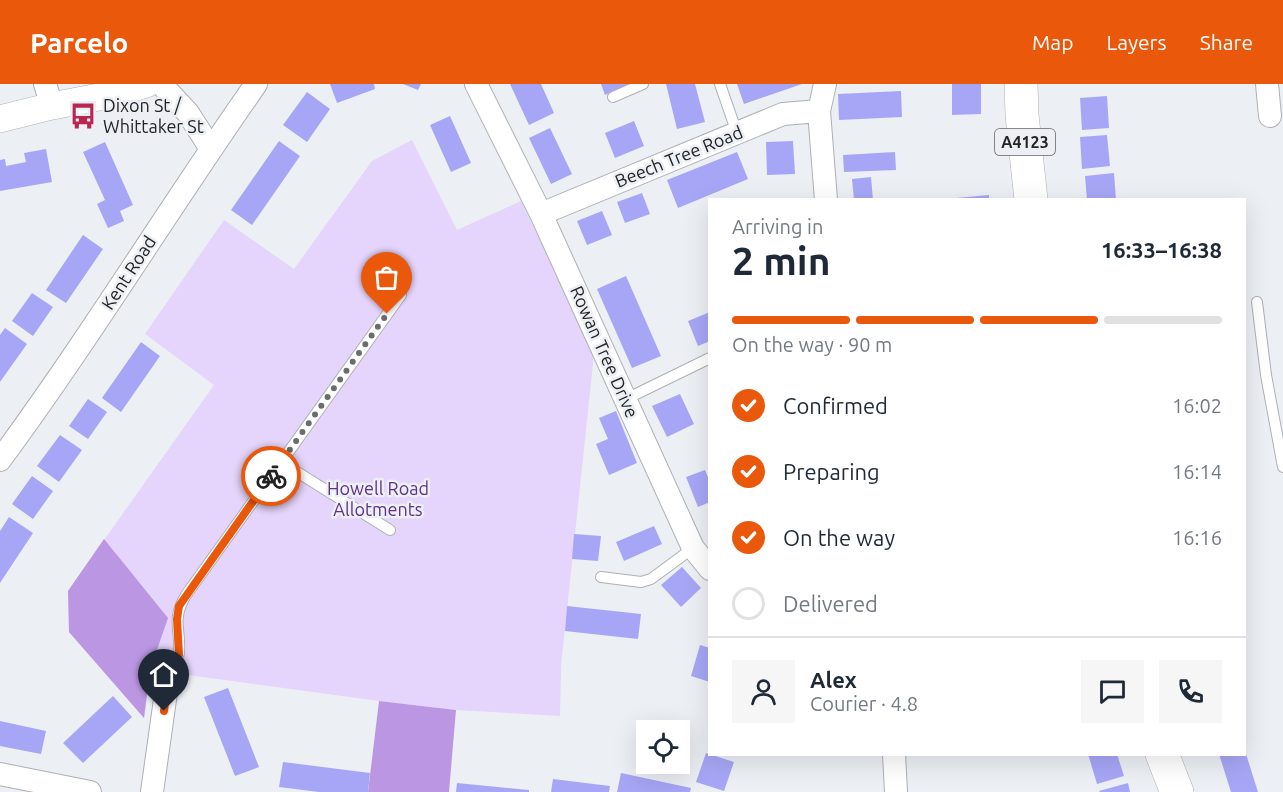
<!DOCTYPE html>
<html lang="en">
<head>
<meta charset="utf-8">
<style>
  body { margin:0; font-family:Ubuntu,sans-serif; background:#f6f6f7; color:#1f2937; height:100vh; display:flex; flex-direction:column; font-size:22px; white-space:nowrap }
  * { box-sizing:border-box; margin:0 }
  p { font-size:20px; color:#747a83 }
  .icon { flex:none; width:33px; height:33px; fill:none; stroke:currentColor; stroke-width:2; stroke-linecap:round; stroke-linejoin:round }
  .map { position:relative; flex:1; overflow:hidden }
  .panel { position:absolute; left:708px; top:114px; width:538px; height:558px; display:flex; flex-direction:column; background:#fff; border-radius:0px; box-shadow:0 6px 24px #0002 }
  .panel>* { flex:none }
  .tools { position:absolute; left:636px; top:636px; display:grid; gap:12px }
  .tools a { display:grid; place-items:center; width:54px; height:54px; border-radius:0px; background:#fff; box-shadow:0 6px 24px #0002; font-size:30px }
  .pin { position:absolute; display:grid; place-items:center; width:51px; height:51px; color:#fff; margin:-62px -26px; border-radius:50% 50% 50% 0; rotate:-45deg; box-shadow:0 0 6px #0007 }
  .pin .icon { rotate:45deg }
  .courier { position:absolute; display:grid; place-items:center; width:60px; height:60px; margin:-30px; border:4px solid #ea580c; border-radius:50%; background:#fff; color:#222; box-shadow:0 2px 8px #0007 }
  .headline em { font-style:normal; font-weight:600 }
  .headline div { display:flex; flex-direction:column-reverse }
  .headline { display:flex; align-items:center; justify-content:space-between; height:102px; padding:0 24px }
  h1 { font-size:39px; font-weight:600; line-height:45px }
  .bar { display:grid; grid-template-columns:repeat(4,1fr); gap:9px 6px; align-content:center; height:72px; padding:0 24px }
  .bar i { height:8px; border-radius:4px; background:#e0e1e3 }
  .bar .active { background:#ea580c }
  .bar p { grid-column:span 4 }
  .line { display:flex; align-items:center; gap:15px; padding:0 24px; border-top:2px solid #e0e1e3 }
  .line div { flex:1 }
  .round { display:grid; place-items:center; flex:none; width:63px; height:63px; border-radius:0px; background:#f6f6f7 }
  ol { padding:0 24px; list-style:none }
  li { display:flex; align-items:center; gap:18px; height:66px }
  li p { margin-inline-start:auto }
  li .icon { padding:6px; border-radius:50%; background:#ea580c; color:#fff; stroke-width:4 }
  li:last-child { color:#747a83 }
  li i { width:33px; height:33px; border:3px solid #e0e1e3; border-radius:50% }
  header { display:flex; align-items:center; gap:36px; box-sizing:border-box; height:84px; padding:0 30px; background:#ea580c; color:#fff }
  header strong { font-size:28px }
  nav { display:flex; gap:33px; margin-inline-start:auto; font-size:21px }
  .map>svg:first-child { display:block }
  .green { fill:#e5d4fb }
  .forest { fill:#bb97e3 }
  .building { fill:#a7a6f6 }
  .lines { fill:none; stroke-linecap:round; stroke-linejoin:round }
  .service-casing { stroke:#adb0b5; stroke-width:12 }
  .minor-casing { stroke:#adb0b5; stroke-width:24 }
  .tertiary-casing { stroke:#adb0b5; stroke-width:28 }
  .trunk-casing { stroke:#adb0b5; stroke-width:34 }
  .service { stroke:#fff; stroke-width:10 }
  .minor { stroke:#fff; stroke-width:22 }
  .tertiary { stroke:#fff; stroke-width:27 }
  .trunk { stroke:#fff; stroke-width:33 }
  .done { stroke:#6a6c6f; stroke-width:6; stroke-dasharray:0 10.8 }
  .route { stroke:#ea580c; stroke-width:8 }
  .labels { text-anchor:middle; stroke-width:5; stroke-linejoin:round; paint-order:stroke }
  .shield { fill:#eceff4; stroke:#606264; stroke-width:1.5 }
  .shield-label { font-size:16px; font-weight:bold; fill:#242527 }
  .poi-label { font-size:18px; fill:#242527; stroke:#eceff4; text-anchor:start }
  .street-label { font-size:18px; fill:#242527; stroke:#eceff4 }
  .park-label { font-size:18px; fill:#60318a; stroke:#eceff4 }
</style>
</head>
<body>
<header>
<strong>Parcelo</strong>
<nav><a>Map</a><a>Layers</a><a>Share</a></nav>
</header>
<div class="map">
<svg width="1283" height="708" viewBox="0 0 1283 708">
  <rect width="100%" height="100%" fill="#eceff4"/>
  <!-- green -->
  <path class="green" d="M412 56 457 146 521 117 594 270 561 582 560 632 456 626 379 617 151 586 144 634 69 548 68 507 214 301 145 250 224 136 294 185 372 77Z"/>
  <!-- forest -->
  <path class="forest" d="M104 455 168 534 150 586 144 634 69 548 68 507Z
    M379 617 456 626 449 708H368Z"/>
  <!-- building -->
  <path class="building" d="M330 0H374L375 5 337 19Z
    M403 0H421L418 6Z
    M510 0H541L554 29 529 41Z
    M601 0H630L605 11Z
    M666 0H695L705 38 677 45Z
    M737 0H802L744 20Z
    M952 0H981V30L952 31Z
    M901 7 902 33 839 36 838 10Z
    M307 8 330 25 307 58 283 41Z
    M1107 12 1109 44 1082 46 1080 14Z
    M450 32 471 79 451 88 430 41Z
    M634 37 644 62 615 74 605 49Z
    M550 44 572 90 551 100 529 54Z
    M1107 51 1110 82 1082 85 1080 53Z
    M279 57 300 72 252 141 231 126Z
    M793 57 795 90 767 91 766 58Z
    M105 58 133 121 120 127 124 137 108 144 97 120 105 116 83 68Z
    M46 65 52 98 0 107V76L5 75 6 82 26 78 24 69Z
    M737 68 748 95 678 124 667 96Z
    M895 68 896 86 844 88 843 71Z
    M1114 89 1116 116H1087L1085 92Z
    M871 93 873 116H854L852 95Z
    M642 109 650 130 625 139 617 118Z
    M989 111V116H956V114Z
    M602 127 612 151 587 161 577 137Z
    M83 151 103 165 66 219 46 206Z
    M626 192 661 272 632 284 597 205Z
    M32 209 53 223 33 252 12 237Z
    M710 228V257L698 262 688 237Z
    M5 244 27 260 0 298V251Z
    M141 258 160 272 121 328 102 314Z
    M680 310 694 340 667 353 652 322Z
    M88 315 107 328 88 355 69 342Z
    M616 327 637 379 609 391 596 360 608 355 599 334Z
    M60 351 82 366 59 398 37 382Z
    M705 386 710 398V418L698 423 686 393Z
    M32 392 53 407 33 435 12 420Z
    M9 433 33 449 0 499V447Z
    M654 442 662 460 624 477 616 458Z
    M574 450 601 452 598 477 572 475Z
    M682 483 701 504 681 523 661 501Z
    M567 522 641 530 638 555 565 547Z
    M700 561 710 564V598L691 592Z
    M228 604 259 683 235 692 204 613Z
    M113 612 132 633 83 679 63 659Z
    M0 637 46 647 41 670 0 662Z
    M706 669 734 678 724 707 696 698Z
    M1088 670H1117L1124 692 1097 700Z
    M1219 670H1246L1258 708H1231Z
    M283 678 370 689 368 708H319L279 703Z
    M621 689 691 704 690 708H617Z
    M553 695 610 702 609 708H551Z
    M457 699 529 706V708H456Z
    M1128 699 1130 708H1100L1099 707Z"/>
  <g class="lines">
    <!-- service casing -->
    <g class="service-casing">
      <path id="service" d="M720 0 737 49
        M613 13 643 0
        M1257 218 1266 291 1283 383
        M626 315 710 274
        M281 378 390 446
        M601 493 641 498 651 495 693 464
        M169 587C172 582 178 575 179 569 181 545 171 536 186 511L401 211"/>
    </g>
    <!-- minor casing -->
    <g class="minor-casing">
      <path id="minor" d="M45 0 52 22
        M161 0 188 29 211 65
        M476 0 541 130 693 464 710 485
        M825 0 819 27 826 116
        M1267 0 1270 32
        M541 130 783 30 819 27
        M0 376C90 254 169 124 256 0
        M894 670 896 708
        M0 690 90 708
        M152 708 169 587"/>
    </g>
    <!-- tertiary casing -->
    <g class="tertiary-casing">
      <path id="tertiary" d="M0 35 52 22 109 11 146 0"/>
    </g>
    <!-- trunk casing -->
    <g class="trunk-casing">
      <path id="trunk" d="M1021 0 1022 31 1031 116
        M1162 670 1177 708"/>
    </g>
    <!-- service -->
    <use href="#service" class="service"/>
    <!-- minor -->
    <use href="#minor" class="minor"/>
    <!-- tertiary -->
    <use href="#tertiary" class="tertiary"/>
    <!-- trunk -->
    <use href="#trunk" class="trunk"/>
  </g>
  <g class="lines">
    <!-- done -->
    <path class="done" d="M271 392 387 230"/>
    <!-- route -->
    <path class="route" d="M164 627 169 587 179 571 177 535 179 522 271 392"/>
  </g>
  <!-- icons -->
  <defs>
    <g id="bus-bare" transform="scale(2.07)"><path d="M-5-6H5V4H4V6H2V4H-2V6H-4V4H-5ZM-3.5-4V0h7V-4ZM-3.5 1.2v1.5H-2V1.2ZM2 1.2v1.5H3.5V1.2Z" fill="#b72750" stroke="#eceff4" stroke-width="2.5" paint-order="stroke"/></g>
  </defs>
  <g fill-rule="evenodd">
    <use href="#bus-bare" x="83" y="32"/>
  </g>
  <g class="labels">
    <!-- shield labels -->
    <rect class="shield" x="995" y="45" width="60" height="26" rx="4.5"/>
    <g class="shield-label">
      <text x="1025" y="64">A4123</text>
    </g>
    <!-- poi labels -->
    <g class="poi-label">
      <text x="103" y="28">Dixon St /<tspan x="103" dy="21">Whittaker St</tspan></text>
    </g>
    <!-- street labels -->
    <g class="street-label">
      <text transform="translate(679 73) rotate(-22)" y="6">Beech Tree Road</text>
      <text transform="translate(129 189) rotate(-57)" y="6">Kent Road</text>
      <text transform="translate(604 268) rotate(66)" y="6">Rowan Tree Drive</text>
    </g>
    <!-- park labels -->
    <g class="park-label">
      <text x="378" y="411">Howell Road<tspan x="378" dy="21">Allotments</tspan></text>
    </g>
  </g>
</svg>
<div class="tools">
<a><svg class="icon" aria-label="locate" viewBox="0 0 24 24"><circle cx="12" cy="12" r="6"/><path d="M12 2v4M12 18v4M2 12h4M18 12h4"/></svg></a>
</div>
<div class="pin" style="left:387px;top:230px;background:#ea580c"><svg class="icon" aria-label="bag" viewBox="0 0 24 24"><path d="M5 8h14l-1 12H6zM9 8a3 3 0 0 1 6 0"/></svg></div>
<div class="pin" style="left:164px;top:627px;background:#1f2937"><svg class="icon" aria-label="home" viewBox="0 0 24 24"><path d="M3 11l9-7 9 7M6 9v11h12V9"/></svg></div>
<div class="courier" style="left:271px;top:392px"><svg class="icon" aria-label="bike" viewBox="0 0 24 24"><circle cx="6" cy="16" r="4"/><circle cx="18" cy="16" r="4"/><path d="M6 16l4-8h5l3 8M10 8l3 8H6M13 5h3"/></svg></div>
<section class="panel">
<div class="headline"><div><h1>2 min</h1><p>Arriving in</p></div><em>16:33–16:38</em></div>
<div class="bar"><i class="active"></i><i class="active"></i><i class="active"></i><i></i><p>On the way · 90 m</p></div>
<ol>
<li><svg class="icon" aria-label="check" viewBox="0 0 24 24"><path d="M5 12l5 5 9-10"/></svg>Confirmed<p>16:02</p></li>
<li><svg class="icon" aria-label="check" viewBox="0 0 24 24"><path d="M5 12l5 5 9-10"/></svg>Preparing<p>16:14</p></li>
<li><svg class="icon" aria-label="check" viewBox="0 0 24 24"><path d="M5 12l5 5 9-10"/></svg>On the way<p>16:16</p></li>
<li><i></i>Delivered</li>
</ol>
<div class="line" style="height:108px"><a class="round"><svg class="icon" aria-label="person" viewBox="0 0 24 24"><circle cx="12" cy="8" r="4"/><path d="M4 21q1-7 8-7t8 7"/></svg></a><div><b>Alex</b><p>Courier · 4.8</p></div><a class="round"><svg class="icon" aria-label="chat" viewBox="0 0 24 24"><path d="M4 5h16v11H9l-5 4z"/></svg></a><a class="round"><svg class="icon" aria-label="phone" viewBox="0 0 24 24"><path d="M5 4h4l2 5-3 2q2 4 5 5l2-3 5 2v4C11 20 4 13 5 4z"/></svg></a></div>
</section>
</div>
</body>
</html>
